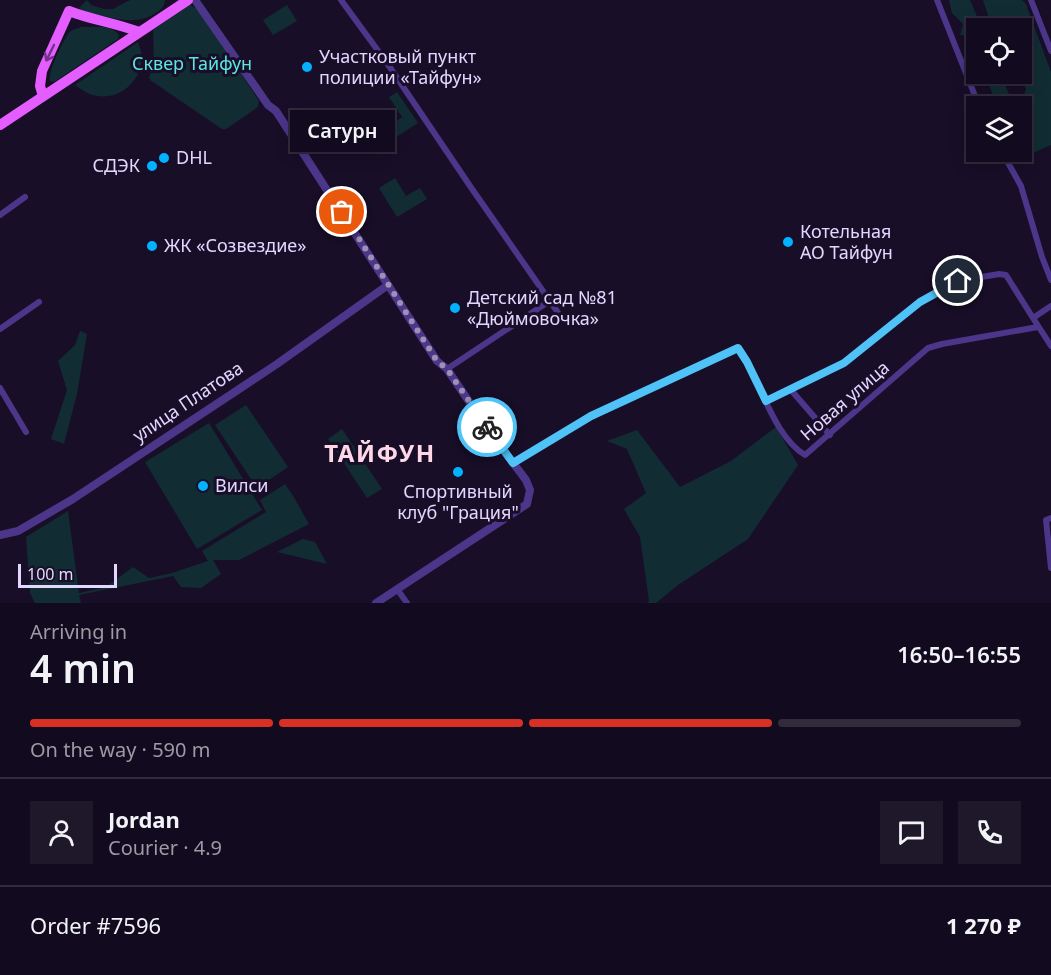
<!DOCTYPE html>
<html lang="en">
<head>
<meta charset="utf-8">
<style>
  body { margin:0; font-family:"Noto Sans",sans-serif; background:#1f182b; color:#f1f3f6; height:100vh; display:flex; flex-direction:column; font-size:22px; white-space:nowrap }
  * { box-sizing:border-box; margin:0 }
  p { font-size:20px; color:#9c9aa4 }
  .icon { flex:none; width:33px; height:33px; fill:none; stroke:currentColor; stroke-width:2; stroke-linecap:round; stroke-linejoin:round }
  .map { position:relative; height:603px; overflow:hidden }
  .details { display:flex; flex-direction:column; background:#120a1e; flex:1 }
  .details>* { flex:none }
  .tools { position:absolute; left:966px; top:18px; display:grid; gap:12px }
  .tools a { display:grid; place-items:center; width:66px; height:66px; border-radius:0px; background:#120a1e; box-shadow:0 3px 15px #0003,0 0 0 2px #312b3c; font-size:30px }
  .scale { position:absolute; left:18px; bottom:15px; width:99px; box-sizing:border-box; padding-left:6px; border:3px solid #e3d6ff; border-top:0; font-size:16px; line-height:21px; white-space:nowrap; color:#e3d6ff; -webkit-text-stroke:4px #180e28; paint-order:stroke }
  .pin { position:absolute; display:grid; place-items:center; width:51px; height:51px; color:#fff; margin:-26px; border:3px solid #fff; border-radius:50%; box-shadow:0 2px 6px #0007 }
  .courier { position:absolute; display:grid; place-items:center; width:60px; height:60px; margin:-30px; border:4px solid #4fc3f7; border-radius:50%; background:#fff; color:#222; box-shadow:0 2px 8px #0007 }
  .bubble { position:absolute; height:42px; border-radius:0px; background:#120a1e; box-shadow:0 3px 15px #0003,0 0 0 2px #312b3c; font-size:20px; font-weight:600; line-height:42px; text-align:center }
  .overview em { font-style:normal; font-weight:600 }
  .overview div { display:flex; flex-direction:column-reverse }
  .overview { display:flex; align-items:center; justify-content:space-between; height:102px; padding:0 30px }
  h1 { font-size:39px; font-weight:600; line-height:45px }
  .bar { display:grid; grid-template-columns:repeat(4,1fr); gap:9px 6px; align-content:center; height:72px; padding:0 30px }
  .bar i { height:8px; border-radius:4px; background:#312b3c }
  .bar .selected { background:#d93025 }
  .bar p { grid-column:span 4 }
  .line { display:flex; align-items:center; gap:15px; padding:0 30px; border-top:2px solid #312b3c }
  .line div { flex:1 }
  .round { display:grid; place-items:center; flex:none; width:63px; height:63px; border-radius:0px; background:#1f182b }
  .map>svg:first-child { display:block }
  .green { fill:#112d33 }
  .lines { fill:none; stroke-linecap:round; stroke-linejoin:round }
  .minor { stroke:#4b368a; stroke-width:6 }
  .tertiary { stroke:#4b368a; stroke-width:8 }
  .primary { stroke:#e45dff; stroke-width:10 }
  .oneway { stroke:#743289 }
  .done { stroke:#9c90b4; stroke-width:6; stroke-dasharray:0 10.8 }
  .route { stroke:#4fc3f7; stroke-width:8 }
  .poi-dot { fill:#02b1ff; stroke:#180e28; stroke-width:2 }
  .labels { text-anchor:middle; stroke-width:6; stroke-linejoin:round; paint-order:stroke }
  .poi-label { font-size:18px; fill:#e3d6ff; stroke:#180e28; text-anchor:start }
  .park-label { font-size:18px; fill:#5ae7e1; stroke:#180e28 }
  .street-label { font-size:18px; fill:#e3d6ff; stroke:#180e28 }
  .district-label { font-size:24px; font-weight:bold; letter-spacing:1.5px; fill:#ffd8e8; stroke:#180e28 }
</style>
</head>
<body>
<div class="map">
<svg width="1051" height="603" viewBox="0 0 1051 603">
  <rect width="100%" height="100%" fill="#180e28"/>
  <!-- green -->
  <path class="green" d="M87 0 91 5 104 9H113L130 0H165C164 8 160 10 154 14 134 27 107 16 85 12L79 8Z
    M949 0H970L982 28H976V65L971 64 975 53 969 35H960L963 24 952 13Z
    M983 0H1022L1026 4 1051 72V145L1021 158 1018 152H1022L1020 106 1026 89 1021 74 1022 28H992Z
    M190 5 199 10 259 101 258 107 226 129H222L150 80 149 77 154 65 153 30Z
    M287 5 297 21 273 35 263 20Z
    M81 27C94 27 111 24 119 35L118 39 54 82 50 81C48 71 62 43 68 34 71 30 76 29 81 27Z
    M138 42C139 47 142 52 142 56 142 83 117 102 92 95 86 93 80 88 75 85Z
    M985 74H998V77L1004 82 1014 106H997Z
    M397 92 418 123 393 139 386 128 402 117 389 97Z
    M395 178 406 196 420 188 427 199 397 217 379 188Z
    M80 331 87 334 77 394 64 444 51 439 67 390 58 361 75 345Z
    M246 405 288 467 257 488 215 425Z
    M209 423 262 510 197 549 145 462Z
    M776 427 798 465 748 539 678 585 656 603H647L649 601 640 537 624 509 646 493 627 449 607 441 637 430 680 487 731 461Z
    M342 429 382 489 367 498 328 439Z
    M285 484 292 494 309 524 239 560H213L221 574 201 588 181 587 173 576 79 595 81 603H35L30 593 26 537 68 511 79 593 106 587 133 567 149 578 172 573 208 561 202 551 266 512 260 500Z
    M303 539 315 542 327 564 277 552Z"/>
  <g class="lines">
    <!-- minor -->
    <path class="minor" d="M341 0 387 63 470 186 561 317
      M937 0 979 106
      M1031 0 1051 51
      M1002 152 1021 186 1042 257 1051 280
      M0 215 25 197
      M1051 306 1033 318 1051 346
      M0 329 39 302
      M447 369 551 300
      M0 388 26 432
      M791 390 830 435
      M766 401 844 363 920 302 938 291 958 281 999 274 1006 275 1033 318
      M513 463 595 414 738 348C746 355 750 367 754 377 767 403 780 440 805 455L928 348 942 344 1038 327
      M1051 518 1046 520 1051 568
      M397 589 407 603"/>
    <!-- tertiary -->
    <path class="tertiary" d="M195 0 268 105 276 111 437 361 447 369 491 434 526 480 530 490 527 504 376 603
      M0 535 18 531 73 499 277 364 388 285"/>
    <!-- primary -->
    <path class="primary" d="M69 11C92 20 116 23 139 32
      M43 96 40 86 42 71 69 11
      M0 125 188 0"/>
  </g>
  <!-- one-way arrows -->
  <defs><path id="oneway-shaft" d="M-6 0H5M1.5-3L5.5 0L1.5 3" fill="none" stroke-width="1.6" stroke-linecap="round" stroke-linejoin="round" transform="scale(1.5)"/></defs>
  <use class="oneway" href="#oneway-shaft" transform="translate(50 53) rotate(116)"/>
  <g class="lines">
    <!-- done -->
    <path class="done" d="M342 212 437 361 447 369 487 427"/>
    <!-- route -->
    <path class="route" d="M487 427 513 463 591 416 738 348 747 362 766 401 844 363 920 302 958 281"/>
  </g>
  <!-- markers -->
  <g class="poi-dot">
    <circle cx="307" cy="67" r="6"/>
    <circle cx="164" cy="158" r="6"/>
    <circle cx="152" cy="166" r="6"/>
    <circle cx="788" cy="242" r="6"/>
    <circle cx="152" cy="246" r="6"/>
    <circle cx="455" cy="308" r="6"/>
    <circle cx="458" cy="472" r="6"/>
    <circle cx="203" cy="486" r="6"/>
  </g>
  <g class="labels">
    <!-- poi labels -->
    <g class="poi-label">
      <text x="319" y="63">Участковый пункт<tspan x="319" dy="21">полиции «Тайфун»</tspan></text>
      <text x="176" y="164">DHL</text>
      <text x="140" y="172" text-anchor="end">СДЭК</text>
      <text x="800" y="238">Котельная<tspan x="800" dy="21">АО Тайфун</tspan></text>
      <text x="164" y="252">ЖК «Созвездие»</text>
      <text x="467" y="304">Детский сад №81<tspan x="467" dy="21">«Дюймовочка»</tspan></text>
      <text x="215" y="492">Вилси</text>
      <text x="458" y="498" text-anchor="middle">Спортивный<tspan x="458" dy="21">клуб "Грация"</tspan></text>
    </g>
    <!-- park labels -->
    <g class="park-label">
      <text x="192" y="70">Сквер Тайфун</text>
    </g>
    <!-- street labels -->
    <g class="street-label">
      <text transform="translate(845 401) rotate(-41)" y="6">Новая улица</text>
      <text transform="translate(188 402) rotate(-34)" y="6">улица Платова</text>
    </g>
    <!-- district labels -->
    <g class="district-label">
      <text x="380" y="462">ТАЙФУН</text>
    </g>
  </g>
</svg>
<div class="tools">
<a><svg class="icon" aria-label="locate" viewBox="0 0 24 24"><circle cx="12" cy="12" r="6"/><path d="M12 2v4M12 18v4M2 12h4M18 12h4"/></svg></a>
<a><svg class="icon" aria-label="layers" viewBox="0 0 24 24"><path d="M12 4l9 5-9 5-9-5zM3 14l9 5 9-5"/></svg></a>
</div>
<div class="scale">100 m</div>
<div class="pin" style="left:342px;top:212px;background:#ea580c"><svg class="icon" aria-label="bag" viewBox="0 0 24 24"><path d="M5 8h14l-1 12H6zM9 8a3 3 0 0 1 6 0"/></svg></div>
<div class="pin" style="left:958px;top:281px;background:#1f2937"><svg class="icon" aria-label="home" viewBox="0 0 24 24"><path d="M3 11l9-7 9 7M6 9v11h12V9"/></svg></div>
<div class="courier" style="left:487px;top:427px"><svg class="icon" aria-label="bike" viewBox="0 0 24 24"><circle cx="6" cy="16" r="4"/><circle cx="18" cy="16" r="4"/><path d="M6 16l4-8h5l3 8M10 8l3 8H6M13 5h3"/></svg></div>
<div class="bubble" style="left:290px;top:110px;width:105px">Сатурн</div>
</div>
<section class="details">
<div class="overview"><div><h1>4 min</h1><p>Arriving in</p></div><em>16:50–16:55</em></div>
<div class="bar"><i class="selected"></i><i class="selected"></i><i class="selected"></i><i></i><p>On the way · 590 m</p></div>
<div class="line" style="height:108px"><a class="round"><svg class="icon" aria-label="person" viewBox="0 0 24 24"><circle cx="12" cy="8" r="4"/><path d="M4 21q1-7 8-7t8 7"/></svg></a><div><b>Jordan</b><p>Courier · 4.9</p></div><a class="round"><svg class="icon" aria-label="chat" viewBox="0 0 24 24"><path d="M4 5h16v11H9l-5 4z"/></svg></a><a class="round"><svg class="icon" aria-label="phone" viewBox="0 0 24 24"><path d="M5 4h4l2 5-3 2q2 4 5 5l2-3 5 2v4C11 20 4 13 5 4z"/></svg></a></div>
<div class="line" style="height:78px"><div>Order #7596</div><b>1 270 ₽</b></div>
</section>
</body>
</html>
